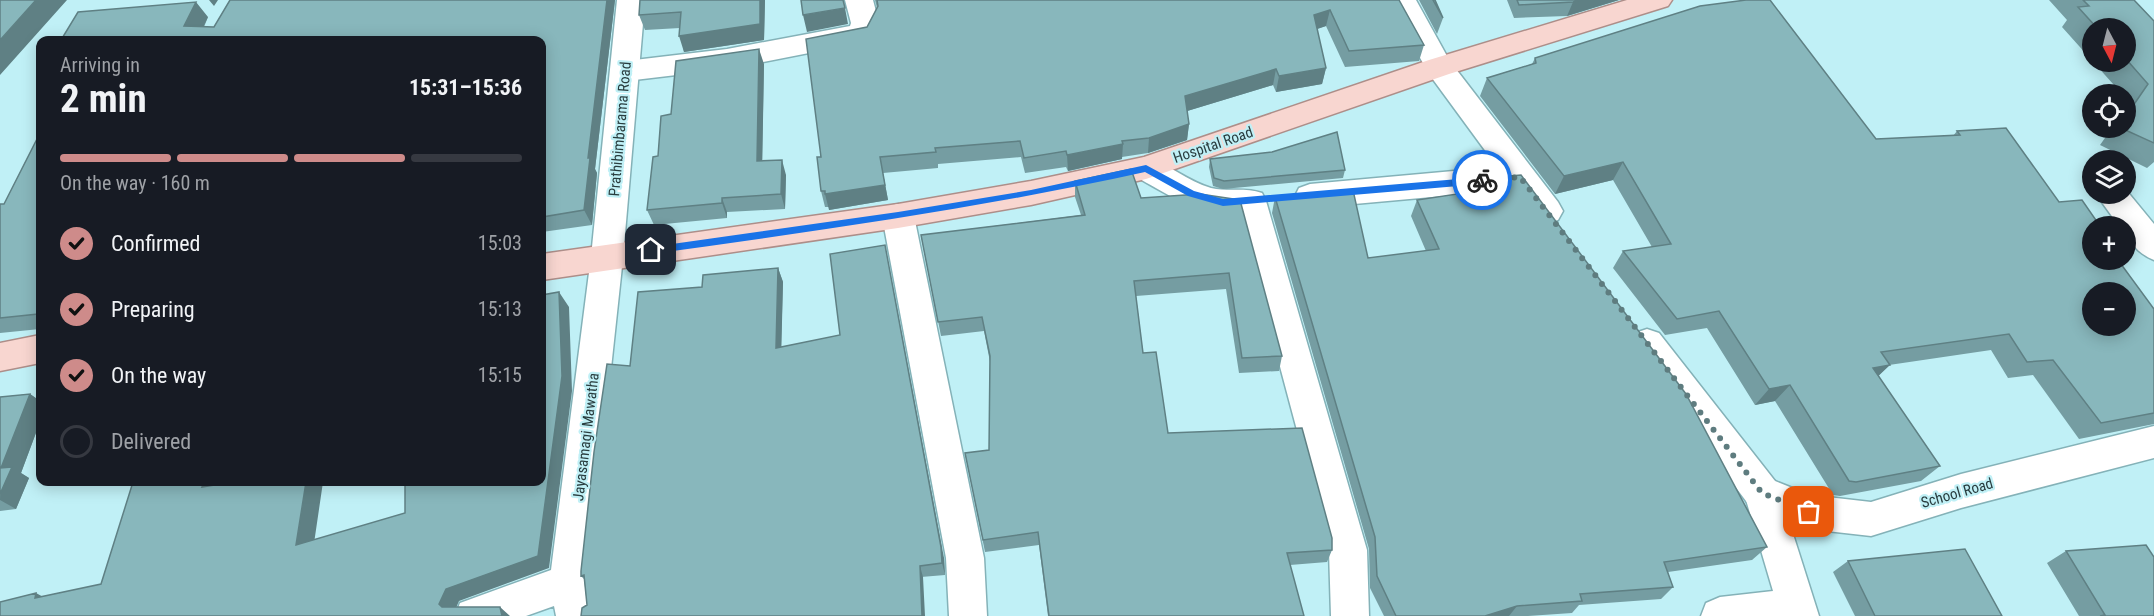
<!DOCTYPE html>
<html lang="en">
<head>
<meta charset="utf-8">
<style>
  body { margin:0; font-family:"Roboto Condensed",sans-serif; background:#20242c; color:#f1f3f6; height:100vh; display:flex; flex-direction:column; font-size:22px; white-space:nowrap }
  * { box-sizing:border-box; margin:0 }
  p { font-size:20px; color:#9ea1a6 }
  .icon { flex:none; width:33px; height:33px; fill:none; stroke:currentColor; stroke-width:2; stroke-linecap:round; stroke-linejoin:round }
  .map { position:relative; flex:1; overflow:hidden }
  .panel { position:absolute; left:36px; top:36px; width:510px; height:450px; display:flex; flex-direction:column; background:#171b24; border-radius:12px; box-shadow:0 3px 15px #0003 }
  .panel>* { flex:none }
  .needle { width:39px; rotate:173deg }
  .tools { position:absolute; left:2082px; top:18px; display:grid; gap:12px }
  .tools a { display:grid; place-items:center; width:54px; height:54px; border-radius:50%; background:#171b24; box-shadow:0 3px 15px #0003; font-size:30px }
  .pin { position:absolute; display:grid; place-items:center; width:51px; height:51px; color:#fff; margin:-26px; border-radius:12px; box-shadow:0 3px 9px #0006 }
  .courier { position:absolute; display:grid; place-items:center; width:60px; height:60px; margin:-30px; border:4px solid #1a73e8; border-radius:50%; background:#fff; color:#222; box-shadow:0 2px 8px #0007 }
  .overview em { font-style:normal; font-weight:700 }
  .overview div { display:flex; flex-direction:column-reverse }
  .overview { display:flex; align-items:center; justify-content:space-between; height:102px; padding:0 24px }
  h1 { font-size:39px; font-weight:700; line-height:45px }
  .bar { display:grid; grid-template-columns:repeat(4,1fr); gap:9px 6px; align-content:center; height:72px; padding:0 24px }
  .bar i { height:8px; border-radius:4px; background:#363941 }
  .bar .current { background:#ce8b8a }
  .bar p { grid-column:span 4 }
  ol { padding:0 24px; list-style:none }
  li { display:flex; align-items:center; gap:18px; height:66px }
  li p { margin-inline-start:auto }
  li .icon { padding:6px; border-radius:50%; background:#ce8b8a; color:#111; stroke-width:4 }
  li:last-child { color:#9ea1a6 }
  li i { width:33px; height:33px; border:3px solid #363941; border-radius:50% }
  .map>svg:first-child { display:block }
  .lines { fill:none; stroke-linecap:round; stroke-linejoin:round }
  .minor-casing { stroke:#84b2b8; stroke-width:3 }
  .tertiary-casing { stroke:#84b2b8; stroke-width:3 }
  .primary-casing { stroke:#ad8e89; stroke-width:3 }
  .minor { fill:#fff; fill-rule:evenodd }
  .tertiary { fill:#fff; fill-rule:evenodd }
  .primary { fill:#f8d6d0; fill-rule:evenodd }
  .wall { fill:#759da2; fill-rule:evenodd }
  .shaded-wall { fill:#5f8084 }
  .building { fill:#88b7bc; stroke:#5f8084; stroke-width:1.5; fill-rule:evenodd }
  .route { fill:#1a73e8 }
  .done { stroke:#5e7c7f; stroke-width:6; stroke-dasharray:0 10.8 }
  .labels { text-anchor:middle; stroke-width:4.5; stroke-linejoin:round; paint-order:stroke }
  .street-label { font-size:15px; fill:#293d3f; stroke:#c0f0f6 }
</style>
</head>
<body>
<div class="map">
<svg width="2154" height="616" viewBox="0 0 2154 616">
  <rect width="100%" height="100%" fill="#c0f0f6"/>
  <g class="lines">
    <!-- minor casing -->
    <g class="minor-casing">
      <path id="minor" d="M845 0H873L879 23 870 41 727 69 626 81 616 78 612 71 616 64 626 61 727 49 850 26 851 23Z
        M1388 0H1416L1453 67 1449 74 1439 77 1429 74Z
        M1146 157C1169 164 1187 181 1211 188 1228 192 1246 187 1262 193L1266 201 1367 550 1369 616H1331L1329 550 1239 213C1202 217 1166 194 1135 176L1131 168 1135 160Z
        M1520 165 1531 169 1535 177 1531 185 1520 189 1310 208 1299 204 1295 196 1299 188 1310 184Z
        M2126 190 2154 224V260C2141 255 2126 242 2126 226H2119L2096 194H2126Z
        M898 204 909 207 914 216 984 558 987 616H949L946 558 882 216 887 207Z
        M607 244 618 248 623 257 588 582 594 616H556L554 606 526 616H455L460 603 551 570 591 257 596 248Z
        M1762 476 1775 481 1780 493 1819 616H1701L1706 603 1720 597 1773 591 1744 493 1749 481Z"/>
    </g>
    <!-- tertiary casing -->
    <g class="tertiary-casing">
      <path id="tertiary" d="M617 0H645L623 257 618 266 607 270 596 266 591 257Z
        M1439 57 1449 60 1558 202 1563 211 1558 220 1547 223 1536 220 1429 74 1425 67 1429 60Z
        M1647 329 1659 333 1775 481 1810 495 1871 502 1961 474 2154 426V458L1961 508 1871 536 1809 529 1749 505 1635 353 1630 343 1635 333Z"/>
    </g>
    <!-- primary casing -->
    <g class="primary-casing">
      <path id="primary" d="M1627 0H1672L1668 6 1449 74 1146 179 1031 205 898 228 542 280V254L898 204 1031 181 1144 157 1429 60Z
        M40 335V363L0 371V343Z"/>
    </g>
    <!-- minor -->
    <use href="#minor" class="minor"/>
    <!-- tertiary -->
    <use href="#tertiary" class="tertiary"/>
    <!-- primary -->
    <use href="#primary" class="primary"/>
  </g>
  <!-- wall -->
  <path class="wall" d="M230 0H615L595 169 597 173 592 225 542 232V40H61L208 17 204 27H214Z
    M765 0 764 40 684 52 680 28 645 30 639 15Z
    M875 0H1399L1424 45 1419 61 1345 67 1326 26 1317 29 1326 68 1322 84 1276 92 1273 85 1187 111 1189 124 1187 140 1148 153 1122 157V159L1068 171 1066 167 1025 173 1021 157 938 164V168L883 173 888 200 829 210V207H825L821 191 867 27 877 8Z
    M1419 0H1435L1443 18 1437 34Z
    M1507 0H1619L1567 16 1514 18Z
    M2049 0H2134L2154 21V162L2147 168 2100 145 2112 128H2126V108L2129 103 2126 99V94H2122L2062 27 2067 20ZM2092 28H2126V62H2092Z
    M1535 58 1876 139 1953 136 1957 131 2059 202 2124 260 2120 264 2154 309V424L2079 439 2033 375 2008 378 1991 350 1889 365 1878 376 1940 466 1921 481 1840 496 1833 495 1775 401 1755 405 1707 328 1665 335 1613 268 1623 251 1652 247 1613 180 1555 194 1480 96 1487 78 1532 64Z
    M764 64 762 161 786 175 785 209 727 212V218L654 225 647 210 658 156 671 114Z
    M40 133V329L0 333V204H4Z
    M1210 159 1345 170 1343 178 1223 189 1213 186 1209 167Z
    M1498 177 1767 547 1752 560 1668 572 1673 587 1661 599 1579 605 1572 613 1528 616H1384L1370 588 1369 549 1272 213 1275 197 1368 258 1426 251 1411 216 1417 200 1493 189Z
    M1075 181 1141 198 1200 194 1282 356 1279 371 1239 373 1226 289 1136 296 1143 353 1168 433 1332 550 1327 562 1290 565 1304 616H1048L1039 545 985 552 965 453 989 450 990 362 984 331 941 336 921 235 1081 215 1075 197Z
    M778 268 783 282 781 347 944 558 945 575 587 605 584 579 581 576 630 366 702 287Z
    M30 394 40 401V422L21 473 29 478 16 509 0 511V397Z
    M2066 551 2154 616H2079L2047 563Z
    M1848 561 2002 616H1855L1833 572Z"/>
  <!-- shaded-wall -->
  <path class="shaded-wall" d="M36 0H67L0 75V40Z
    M209 0H218L214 6Z
    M607 0H615L595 169 597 173 592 225 584 210 588 158Z
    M760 0H765L764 40 684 52 679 36Z
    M1581 0H1619L1567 16 1573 2Z
    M196 2 208 17 197 40 184 26Z
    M845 8 848 24 807 32 803 15Z
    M1330 10 1326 26 1311 31 1314 15Z
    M759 49 764 64 762 176 757 161Z
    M1326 68 1322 84 1276 92 1279 76Z
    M1276 69 1273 85 1184 112 1185 96Z
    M1189 124 1187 140 1148 153 1149 138Z
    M1123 144 1122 159 1068 171 1067 155Z
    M880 157 888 200 829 210 825 194Z
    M782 160 786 175 785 209 781 194Z
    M1623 162 1613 180 1555 194 1564 176Z
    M722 198 727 212V218L722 203Z
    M888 260 944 558 945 575 942 563Z
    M778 268 783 282 781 362 776 348Z
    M559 292 569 307 572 391 549 568 459 601 453 615 442 607 439 604Z
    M1890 365 1873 381V368Z
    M1790 385 1775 401 1755 405 1769 389Z
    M30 394 40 401V422L21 473 29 478 16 509 0 500 1 468Z
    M204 482H226L220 500 202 487Z
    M306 482H323L312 557 296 545Z
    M920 566 923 577 925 616H922Z
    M36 593 58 605 35 598Z
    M1517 606 1509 616H1485Z
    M500 607 510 616H502Z"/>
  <!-- building -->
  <path class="building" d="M0 0H36L0 40Z
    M230 0H607L588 158H590L584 210 542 217V40H61L78 12 196 2 184 26 214 27Z
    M640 0H760V24L679 36 681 12 639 15Z
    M801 0H843L845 8 803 15Z
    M877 0H1399L1424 45 1349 51 1330 10 1314 15 1326 68 1279 76 1276 69 1185 96 1189 124 1149 138 1122 141 1123 144 1067 155 1066 151 1024 158 1020 141 935 148 936 152 880 157 885 185 825 194V191H821L817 157H821L806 39 867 27 878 6Z
    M1433 0H1435L1443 18Z
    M1517 0H1581L1573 2 1519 5Z
    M1746 0H1770L1876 139 1960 135 1957 131 2006 128 2059 202 2082 200 2100 226H2092V260H2124H2118L2154 309V413L2101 423 2053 360 2027 362 2009 334 1881 352 1890 365 1873 368 1940 466 1856 482 1849 481 1790 385 1769 389 1719 311 1677 319 1623 251 1671 244 1623 162 1564 176 1487 78 1536 63 1535 58 1700 6ZM2092 292H2126V326H2092Z
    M2083 0H2134L2154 21V143L2121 128H2126V116L2148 84 2126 59V28H2097L2078 7 2089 6Z
    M759 49 757 161 782 160 781 194 722 198V203L647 210 653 157 658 156 661 116 671 114 676 61Z
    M1337 132 1345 170 1224 181 1214 178 1210 159 1272 152Z
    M40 133V307L38 314 0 318V204H4Z
    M1131 169 1141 198 1200 194 1240 200 1282 356 1242 358 1229 273 1134 281 1143 353 1156 352 1168 433 1302 428 1332 538V550L1287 553 1304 616H1049L1038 532 983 540 965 453 989 450 990 356 982 317 938 322 921 235 1085 215 1075 181Z
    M1521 175 1686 394 1767 547 1664 562 1673 587 1580 594 1582 601 1517 606 1485 616H1396L1377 576 1375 537 1275 197 1353 190 1368 258 1439 249 1417 200 1504 187 1498 177Z
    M885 245 941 547 942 563 920 566 922 616H581L582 608 587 605 584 575 581 576V571L594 452 607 364 630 366 638 292 702 287 703 275 778 268 776 348 840 335 830 254Z
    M559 292 562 376 538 556 446 589 439 604 442 607H500L502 616H0V602L36 593 35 598 101 584 133 482H204L202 487 233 482H306L296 545 405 513V482H542V295Z
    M30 394 1 468 12 467 0 494V397Z
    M2146 545 2154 557V616H2100L2105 615 2066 551Z
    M1965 549 2002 616H1875L1848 561Z"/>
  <!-- route -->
  <path class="route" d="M1146 165 1194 191 1223 199 1482 177 1487 180 1482 184 1223 206 1188 196 1145 172C981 208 818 231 651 254L647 250 651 247 898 212 1031 190Z"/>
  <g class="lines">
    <!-- done -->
    <path class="done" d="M1482 180 1520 177 1762 493 1809 512"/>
  </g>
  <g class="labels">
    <!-- street labels -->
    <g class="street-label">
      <text transform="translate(620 129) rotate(-85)" y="5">Prathibimbarama Road</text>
      <text transform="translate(1213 145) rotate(-19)" y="5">Hospital Road</text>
      <text transform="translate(586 437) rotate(-83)" y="5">Jayasamagi Mawatha</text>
      <text transform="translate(1957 493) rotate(-16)" y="5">School Road</text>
    </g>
  </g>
</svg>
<div class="tools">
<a><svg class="needle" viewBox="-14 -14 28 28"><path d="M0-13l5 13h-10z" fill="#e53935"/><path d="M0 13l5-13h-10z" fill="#9ea1a6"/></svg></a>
<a><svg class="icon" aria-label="locate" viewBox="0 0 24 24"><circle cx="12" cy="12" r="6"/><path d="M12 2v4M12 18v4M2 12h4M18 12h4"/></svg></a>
<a><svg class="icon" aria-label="layers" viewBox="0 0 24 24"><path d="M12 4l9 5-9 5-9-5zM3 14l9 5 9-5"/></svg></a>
<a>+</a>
<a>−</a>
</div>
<div class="pin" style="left:1809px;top:512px;background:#ea580c"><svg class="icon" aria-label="bag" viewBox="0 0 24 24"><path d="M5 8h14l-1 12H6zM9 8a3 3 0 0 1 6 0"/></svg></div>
<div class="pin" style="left:651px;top:250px;background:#1f2937"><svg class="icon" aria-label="home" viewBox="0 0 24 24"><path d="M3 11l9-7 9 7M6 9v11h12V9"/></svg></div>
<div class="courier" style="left:1482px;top:180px"><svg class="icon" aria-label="bike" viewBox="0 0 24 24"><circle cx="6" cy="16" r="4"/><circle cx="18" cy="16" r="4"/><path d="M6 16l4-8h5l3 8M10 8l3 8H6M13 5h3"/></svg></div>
<section class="panel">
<div class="overview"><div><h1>2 min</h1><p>Arriving in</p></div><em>15:31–15:36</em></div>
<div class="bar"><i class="current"></i><i class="current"></i><i class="current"></i><i></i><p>On the way · 160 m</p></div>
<ol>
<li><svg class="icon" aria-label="check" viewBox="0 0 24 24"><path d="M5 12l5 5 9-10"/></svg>Confirmed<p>15:03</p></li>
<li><svg class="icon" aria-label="check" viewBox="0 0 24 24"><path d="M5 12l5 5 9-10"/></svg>Preparing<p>15:13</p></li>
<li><svg class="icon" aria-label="check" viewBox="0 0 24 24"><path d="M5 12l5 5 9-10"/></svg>On the way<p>15:15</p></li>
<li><i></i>Delivered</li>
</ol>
</section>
</div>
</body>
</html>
